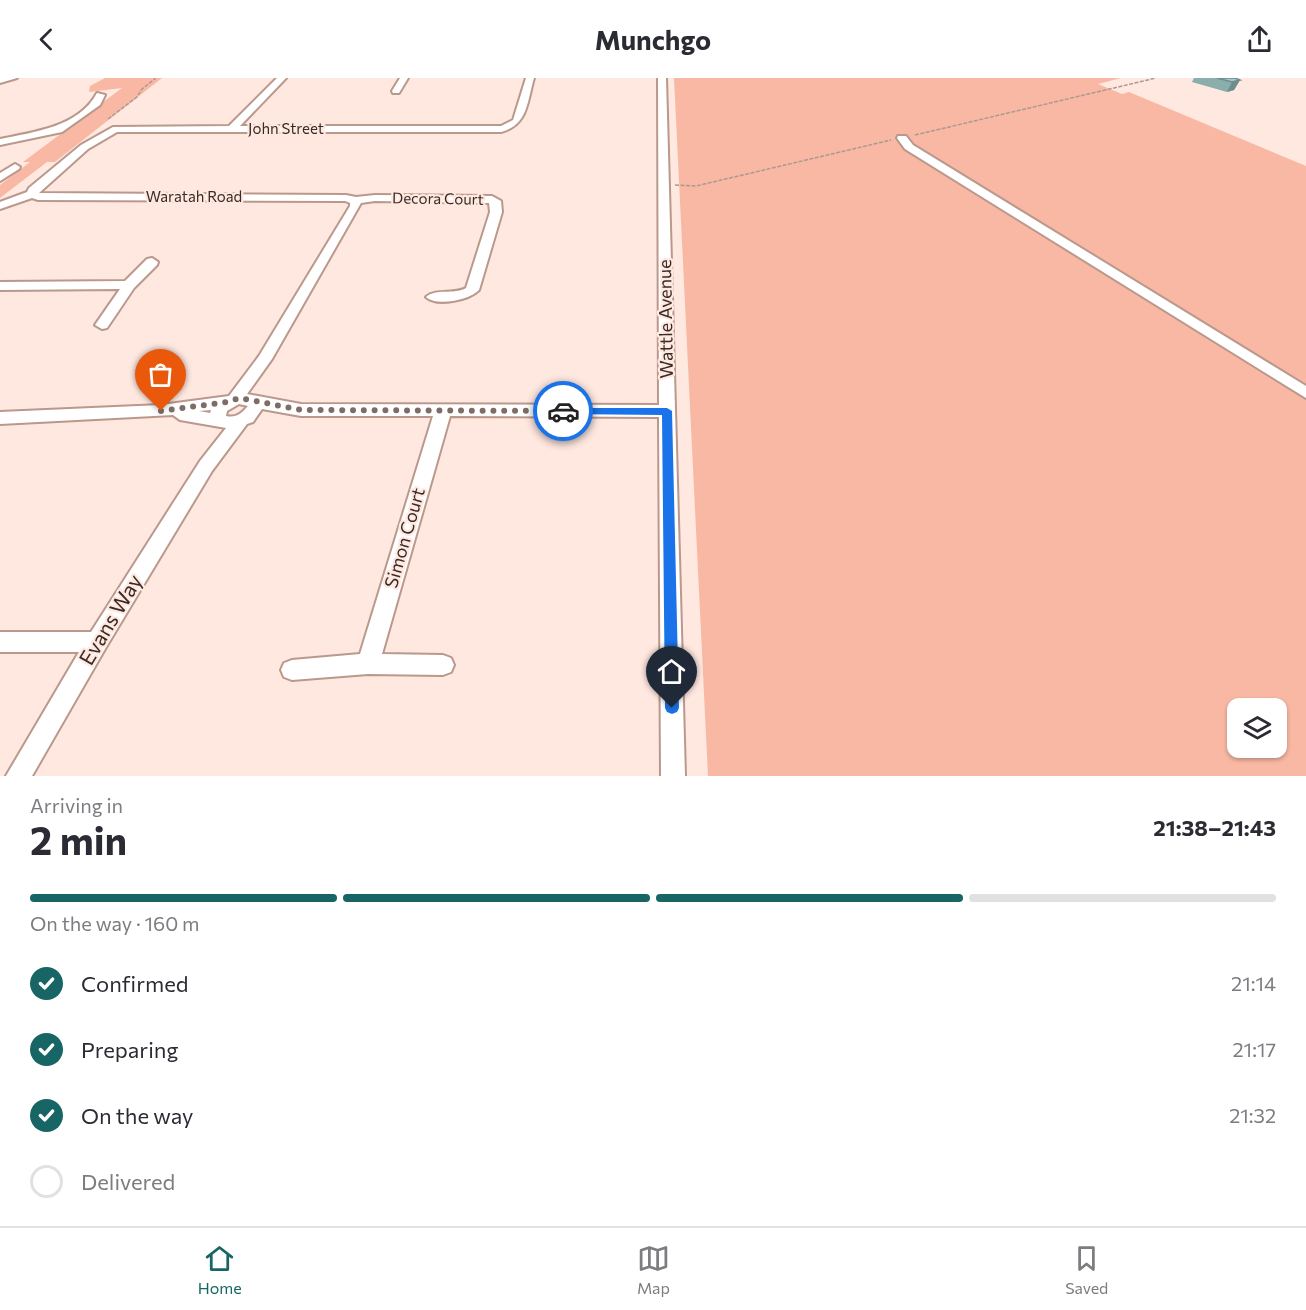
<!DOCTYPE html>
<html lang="en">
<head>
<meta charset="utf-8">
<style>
  body { margin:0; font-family:Commissioner,sans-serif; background:#f2f2f3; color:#2b2b33; height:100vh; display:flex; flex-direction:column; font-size:22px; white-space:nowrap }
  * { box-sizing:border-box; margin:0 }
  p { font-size:20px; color:#7c7c81 }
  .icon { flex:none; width:33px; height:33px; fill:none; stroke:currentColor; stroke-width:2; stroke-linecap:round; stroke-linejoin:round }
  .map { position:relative; height:698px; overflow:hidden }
  .drawer { display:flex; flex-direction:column; background:#fff; flex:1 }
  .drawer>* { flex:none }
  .fabs { position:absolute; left:1227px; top:620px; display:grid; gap:12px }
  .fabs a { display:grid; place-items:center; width:60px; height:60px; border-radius:12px; background:#fff; box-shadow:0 2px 4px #0004; font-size:30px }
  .pin { position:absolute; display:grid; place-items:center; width:51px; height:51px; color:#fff; margin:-62px -26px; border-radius:50% 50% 50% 0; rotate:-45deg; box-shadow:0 0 6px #0007 }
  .pin .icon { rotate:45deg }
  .courier { position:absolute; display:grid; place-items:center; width:60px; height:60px; margin:-30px; border:4px solid #1a73e8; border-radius:50%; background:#fff; color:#222; box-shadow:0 2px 8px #0007 }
  .summary em { font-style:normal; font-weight:700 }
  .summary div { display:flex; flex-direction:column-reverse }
  .summary { display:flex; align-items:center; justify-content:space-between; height:102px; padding:0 30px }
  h1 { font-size:39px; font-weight:700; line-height:45px }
  .bar { display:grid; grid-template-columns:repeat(4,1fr); gap:9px 6px; align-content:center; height:72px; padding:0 30px }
  .bar i { height:8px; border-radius:4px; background:#e1e1e2 }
  .bar .active { background:#176564 }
  .bar p { grid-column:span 4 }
  ol { padding:0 30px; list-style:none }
  li { display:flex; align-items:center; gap:18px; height:66px }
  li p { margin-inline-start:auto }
  li .icon { padding:6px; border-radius:50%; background:#176564; color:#fff; stroke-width:4 }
  li:last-child { color:#7c7c81 }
  li i { width:33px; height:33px; border:3px solid #e1e1e2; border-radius:50% }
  header { display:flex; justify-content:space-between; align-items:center; height:78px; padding:0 30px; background:#fff; font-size:27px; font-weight:700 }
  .menu { display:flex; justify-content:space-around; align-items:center; height:84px; border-top:2px solid #e1e1e2; background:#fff; font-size:16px; color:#7c7c81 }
  .menu a { display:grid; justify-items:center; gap:3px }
  .menu .active { color:#176564 }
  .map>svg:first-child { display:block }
  .green { fill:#f8b8a3; fill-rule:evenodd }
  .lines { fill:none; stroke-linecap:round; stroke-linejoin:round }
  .minor-casing { stroke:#bb988c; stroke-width:4 }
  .path { stroke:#ac9992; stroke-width:1.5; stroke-dasharray:4 1.5; stroke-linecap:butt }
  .minor { fill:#fff; fill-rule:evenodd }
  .wall { fill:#89aeac }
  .shaded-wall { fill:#6f8d8c }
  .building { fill:#9fcac8; stroke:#6f8d8c; stroke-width:1.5 }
  .route { fill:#1a73e8 }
  .done { stroke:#7e6c66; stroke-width:6; stroke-dasharray:0 10.8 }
  .labels { text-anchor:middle; stroke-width:4.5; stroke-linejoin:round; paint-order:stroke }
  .far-street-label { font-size:15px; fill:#382a25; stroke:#ffe8e0 }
  .street-label { font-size:18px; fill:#382a25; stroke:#ffe8e0 }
  .near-street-label { font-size:21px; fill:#382a25; stroke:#ffe8e0 }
</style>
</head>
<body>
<header><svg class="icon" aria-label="back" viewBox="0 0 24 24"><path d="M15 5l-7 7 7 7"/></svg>Munchgo<svg class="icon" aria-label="share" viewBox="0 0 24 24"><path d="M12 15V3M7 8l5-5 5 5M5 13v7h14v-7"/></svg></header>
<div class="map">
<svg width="1306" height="698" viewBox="0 0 1306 698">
  <rect width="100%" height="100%" fill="#ffe8e0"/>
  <!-- green -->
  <path class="green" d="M105 0H162L55 84H47L0 120V107L30 84H23L122 10 89 14 90 8Z
    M674 0H1121L1098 6 1122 16 1129 14 1306 88V698H708ZM1238 630H1276V669H1238Z"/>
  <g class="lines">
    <!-- minor casing -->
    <g class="minor-casing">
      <path id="minor" d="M0 0H17L0 5Z
        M277 0H286L240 48H501L513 42 526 0H534C527 24 528 47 501 54H117L88 71 39 115 346 117 356 119 375 117 492 118 501 123 502 134 479 212C469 222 437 229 426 219 436 210 454 217 466 210L490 134 489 125 375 123 361 125 272 281 247 316 301 326 659 327 658 0H666L685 698H661L659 339 450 338 382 576 443 577 451 580 454 587 451 594 443 597 368 596 292 602 284 599 281 592 284 585 292 582 360 576 433 338H301L262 331 253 344 247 346 212 393 105 571 32 698H6L79 574H0V554H91L200 383 226 350 180 342 173 337 0 346V334L161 327 229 318 259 278 350 128V125L345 123 38 122 32 120 0 131V124L27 114 29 110 81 67 113 49 229 48ZM239 326 248 328C241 336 236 340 226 338L227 333ZM211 332 210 335 199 333Z
        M400 0H408L399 15H393L392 13Z
        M97 15 105 17 100 27 62 54 0 67V61C34 54 79 49 97 15Z
        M898 58H906L913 67 1306 308V320L905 71 897 60Z
        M15 86 20 89 19 91 0 103V95Z
        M152 180 158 184 157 187 134 210 107 250 102 251 95 247 120 211 0 212V204L125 203 147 181Z"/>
    </g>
    <!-- path -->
    <path class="path" d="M108 41 137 19 142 11 156 0
      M915 57 1156 0
      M675 107 696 108 891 62"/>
    <!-- minor -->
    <use href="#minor" class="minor"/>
  </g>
  <!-- wall -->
  <path class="wall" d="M1194 0H1235L1240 2 1234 12 1227 14 1192 4Z"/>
  <!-- shaded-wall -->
  <path class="shaded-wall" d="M1240 2 1234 12 1227 14 1232 4Z"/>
  <!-- building -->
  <path class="building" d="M1217 0H1235L1240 2 1232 4Z"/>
  <!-- route -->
  <path class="route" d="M563 330H667L672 333 679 630 677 634 672 636 667 634 665 630 662 337 563 336 559 333Z"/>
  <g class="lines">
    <!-- done -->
    <path class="done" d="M161 333 227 324 240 320 301 332 563 333"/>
  </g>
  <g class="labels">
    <!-- far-street labels -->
    <g class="far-street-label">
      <text x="286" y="56">John Street</text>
      <text x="194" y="124">Waratah Road</text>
      <text transform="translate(438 121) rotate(1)" y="5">Decora Court</text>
    </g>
    <!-- street labels -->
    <g class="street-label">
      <text transform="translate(666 241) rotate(-91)" y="6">Wattle Avenue</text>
      <text transform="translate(405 460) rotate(-74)" y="6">Simon Court</text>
    </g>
    <!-- near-street labels -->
    <g class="near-street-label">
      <text transform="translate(111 542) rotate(-59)" y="7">Evans Way</text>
    </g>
  </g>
</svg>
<div class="fabs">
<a><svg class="icon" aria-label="layers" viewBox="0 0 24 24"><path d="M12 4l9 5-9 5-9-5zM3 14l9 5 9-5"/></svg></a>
</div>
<div class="pin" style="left:161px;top:333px;background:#ea580c"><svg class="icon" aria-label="bag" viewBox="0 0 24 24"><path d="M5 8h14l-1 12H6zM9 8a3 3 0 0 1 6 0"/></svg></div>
<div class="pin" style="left:672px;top:630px;background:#1f2937"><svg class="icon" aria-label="home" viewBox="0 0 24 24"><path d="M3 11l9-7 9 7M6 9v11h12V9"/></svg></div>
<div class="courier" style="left:563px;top:333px"><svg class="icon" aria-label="car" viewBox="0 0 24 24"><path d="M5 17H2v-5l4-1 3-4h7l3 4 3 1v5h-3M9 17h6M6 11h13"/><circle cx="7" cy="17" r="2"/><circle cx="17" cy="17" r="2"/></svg></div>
</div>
<section class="drawer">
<div class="summary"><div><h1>2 min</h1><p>Arriving in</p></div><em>21:38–21:43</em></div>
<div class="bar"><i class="active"></i><i class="active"></i><i class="active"></i><i></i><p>On the way · 160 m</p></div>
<ol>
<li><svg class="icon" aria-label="check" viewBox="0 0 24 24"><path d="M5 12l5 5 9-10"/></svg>Confirmed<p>21:14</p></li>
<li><svg class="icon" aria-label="check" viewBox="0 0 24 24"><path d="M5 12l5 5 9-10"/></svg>Preparing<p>21:17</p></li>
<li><svg class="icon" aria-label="check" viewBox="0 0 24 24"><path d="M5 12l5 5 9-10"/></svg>On the way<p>21:32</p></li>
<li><i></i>Delivered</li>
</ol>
</section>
<nav class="menu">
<a class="active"><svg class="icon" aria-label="home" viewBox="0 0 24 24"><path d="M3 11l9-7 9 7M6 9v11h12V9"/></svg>Home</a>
<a><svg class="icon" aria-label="map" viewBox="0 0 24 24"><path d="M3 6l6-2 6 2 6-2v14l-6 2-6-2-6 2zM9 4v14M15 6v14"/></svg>Map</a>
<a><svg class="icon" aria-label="saved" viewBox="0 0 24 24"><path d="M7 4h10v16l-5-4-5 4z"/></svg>Saved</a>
</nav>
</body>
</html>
